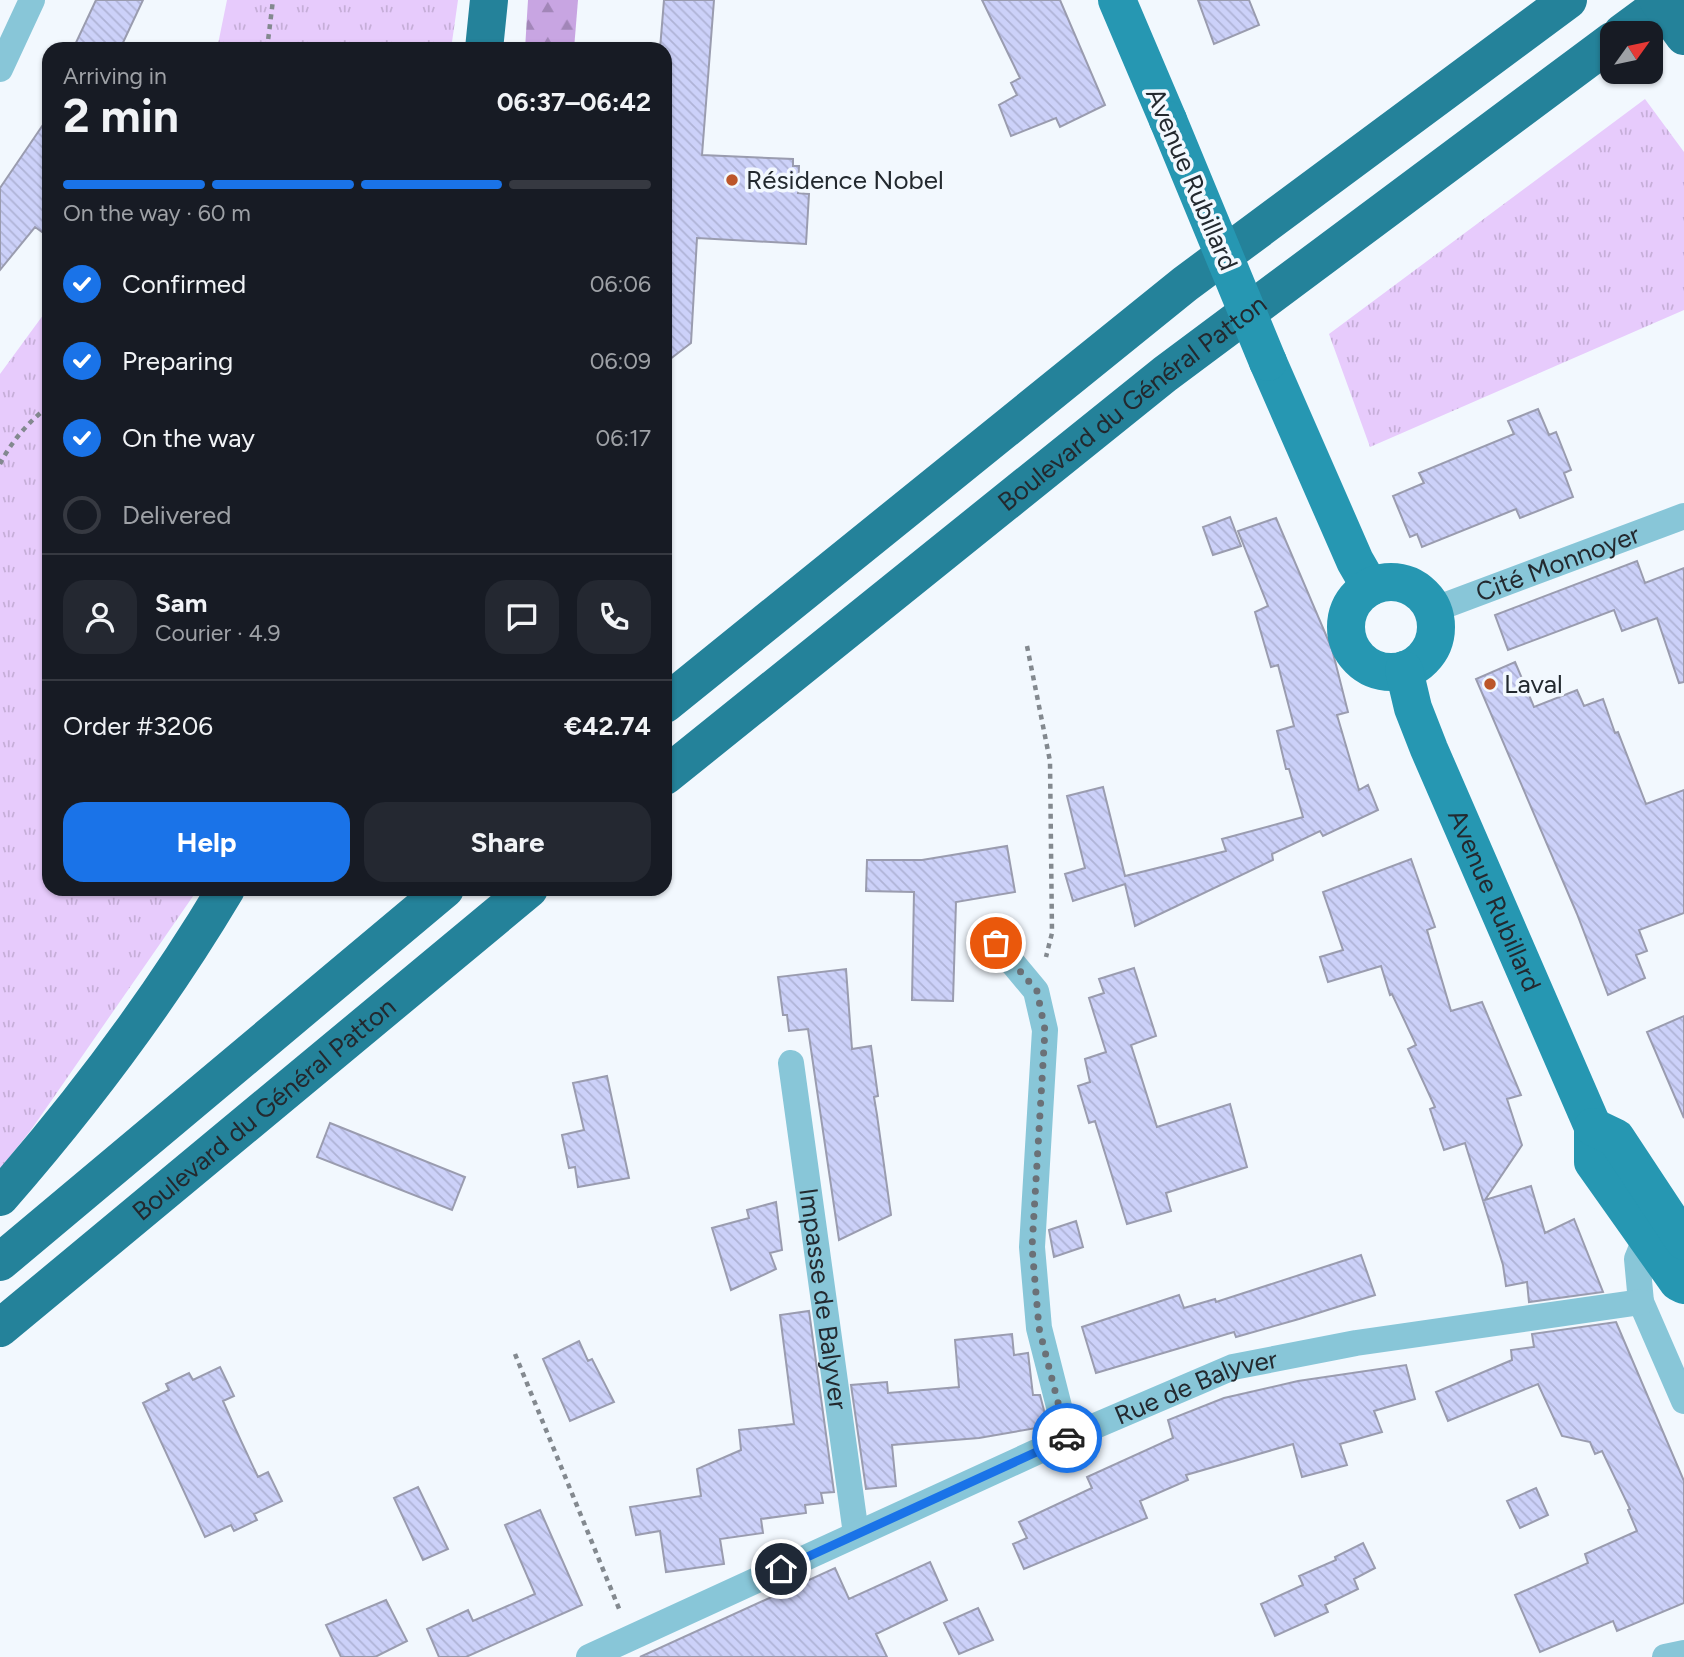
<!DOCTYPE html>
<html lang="en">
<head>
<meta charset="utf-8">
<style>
  body { margin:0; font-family:Figtree,sans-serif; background:#242831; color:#f1f3f6; height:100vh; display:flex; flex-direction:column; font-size:26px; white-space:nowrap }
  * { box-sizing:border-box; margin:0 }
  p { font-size:23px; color:#9ea1a6 }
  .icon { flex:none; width:38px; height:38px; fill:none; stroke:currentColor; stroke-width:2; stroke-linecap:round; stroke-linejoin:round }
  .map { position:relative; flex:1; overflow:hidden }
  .side { position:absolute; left:42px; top:42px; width:630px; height:854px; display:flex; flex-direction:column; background:#171b24; border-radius:21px; box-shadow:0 2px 5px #0004 }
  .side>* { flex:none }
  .needle { width:46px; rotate:57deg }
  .tools { position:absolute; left:1600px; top:21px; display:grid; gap:14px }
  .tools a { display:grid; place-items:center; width:63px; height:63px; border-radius:14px; background:#171b24; box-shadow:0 2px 5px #0004; font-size:35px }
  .pin { position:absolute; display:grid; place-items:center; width:60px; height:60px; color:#fff; margin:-30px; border:4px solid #fff; border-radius:50%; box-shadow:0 2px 7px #0007 }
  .courier { position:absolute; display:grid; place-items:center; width:70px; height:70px; margin:-35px; border:5px solid #1a73e8; border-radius:50%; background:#fff; color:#222; box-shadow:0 2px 9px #0007 }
  .summary em { font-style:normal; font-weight:700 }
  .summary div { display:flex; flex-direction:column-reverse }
  .summary { display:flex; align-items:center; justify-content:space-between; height:119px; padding:0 21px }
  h1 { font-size:46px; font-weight:700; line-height:52px }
  .bar { display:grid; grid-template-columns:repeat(4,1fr); gap:10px 7px; align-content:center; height:84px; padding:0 21px }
  .bar i { height:9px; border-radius:5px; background:#363941 }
  .bar .active { background:#1a73e8 }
  .bar p { grid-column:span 4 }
  .line { display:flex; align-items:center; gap:18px; padding:0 21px; border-top:2px solid #363941 }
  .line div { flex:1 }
  .round { display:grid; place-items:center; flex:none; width:74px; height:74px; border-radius:21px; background:#242831 }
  ol { padding:0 21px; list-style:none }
  li { display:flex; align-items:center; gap:21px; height:77px }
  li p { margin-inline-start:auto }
  li .icon { padding:7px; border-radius:50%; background:#1a73e8; color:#fff; stroke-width:4 }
  li:last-child { color:#9ea1a6 }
  li i { width:38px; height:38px; border:4px solid #363941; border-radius:50% }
  .cta { display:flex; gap:14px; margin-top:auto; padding:14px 21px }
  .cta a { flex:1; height:80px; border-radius:21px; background:#1a73e8; color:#fff; font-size:28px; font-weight:700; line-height:80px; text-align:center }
  .cta a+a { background:#242831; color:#f1f3f6 }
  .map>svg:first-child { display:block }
  .grass { fill:url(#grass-tufts) }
  .forest { fill:url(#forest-firs) }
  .building { fill:url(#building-back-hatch); stroke:#9a9caf; stroke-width:2 }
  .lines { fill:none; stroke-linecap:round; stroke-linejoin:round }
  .path { stroke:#83898f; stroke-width:4.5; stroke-dasharray:5 5; stroke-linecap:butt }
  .street { stroke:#88c6d8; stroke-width:26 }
  .primary { stroke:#2697b2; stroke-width:38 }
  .highway { stroke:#24829a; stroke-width:38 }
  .primary-bridge { stroke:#2697b2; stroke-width:38 }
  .highway-bridge { stroke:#24829a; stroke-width:38 }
  .done { stroke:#6b7177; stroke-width:7; stroke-dasharray:0 12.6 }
  .route { stroke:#1a73e8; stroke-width:9 }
  .poi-dot { fill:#bc562a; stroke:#f2f8fe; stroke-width:2.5 }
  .labels { text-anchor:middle; stroke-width:7; stroke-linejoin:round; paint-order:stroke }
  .street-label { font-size:26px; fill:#23292f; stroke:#f2f8fe }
  .poi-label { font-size:26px; fill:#23292f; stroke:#f2f8fe; text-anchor:start }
</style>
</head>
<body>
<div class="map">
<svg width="1684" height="1657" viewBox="0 0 1684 1657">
  <defs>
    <pattern id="grass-tufts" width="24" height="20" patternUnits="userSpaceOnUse" patternTransform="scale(1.75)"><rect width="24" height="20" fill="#e7cbfc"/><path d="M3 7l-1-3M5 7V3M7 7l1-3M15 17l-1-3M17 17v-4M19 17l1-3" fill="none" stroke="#c6aed8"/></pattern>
    <pattern id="forest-firs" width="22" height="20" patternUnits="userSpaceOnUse" patternTransform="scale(1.75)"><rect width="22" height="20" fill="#c8a5e2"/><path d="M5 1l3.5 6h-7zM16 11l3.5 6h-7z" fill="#a286b8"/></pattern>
    <pattern id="building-back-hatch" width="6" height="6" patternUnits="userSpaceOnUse" patternTransform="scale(1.75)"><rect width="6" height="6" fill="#ccd1f9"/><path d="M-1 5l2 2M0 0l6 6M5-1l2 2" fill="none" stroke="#afb3d6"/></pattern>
  </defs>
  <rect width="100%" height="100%" fill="#f2f8fe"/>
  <!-- grass -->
  <path class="grass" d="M227 0H458L451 49H217Z
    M1645 99 1684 152V310L1370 447 1329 334Z
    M49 307V889H198L31 1130 0 1169V374Z"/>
  <!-- forest -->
  <path class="forest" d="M528 0H578L574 49H525Z"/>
  <!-- building -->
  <path class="building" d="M96 0H143L120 49H73Z
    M664 0H714L702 155 793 159V166H799L798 193 809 194 806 244 697 238 691 343 665 363V49H660Z
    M982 0H1060L1105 105 1060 127 1056 118 1011 136 999 105 1017 95 1011 83 1020 78Z
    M1198 0H1249L1259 25 1214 44Z
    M49 116V237L35 227 0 270V188Z
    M1538 409 1549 435 1556 432 1571 470 1564 473 1573 497 1520 518 1516 509 1422 547 1417 534 1410 537 1393 496 1424 483 1419 473 1514 434 1508 421Z
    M1230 517 1241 546 1213 555 1203 527Z
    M1276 518 1332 649 1348 712 1337 715 1359 790 1368 785 1378 810 1323 836 1320 831 1272 854 1273 860 1135 926 1125 884 1073 901 1065 874 1085 868 1067 796 1103 787 1125 876 1226 851 1222 839 1303 817 1289 769H1286L1277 731 1294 726 1278 665 1271 667 1255 612 1268 606 1238 531Z
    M1637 561 1645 583 1684 568V682L1679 683 1657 618 1622 631 1614 610 1508 650 1495 615Z
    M1515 662 1534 707 1577 690 1584 706 1603 699 1615 733 1618 732 1646 804 1684 790V913L1639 930 1647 951 1636 955 1645 978 1608 995 1577 914 1476 679Z
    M1007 846 1015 892 956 902 953 1001 912 1000 914 892 866 891 867 860H922Z
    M1411 859 1435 927 1427 930 1451 1011 1482 1002 1521 1095 1507 1099 1522 1145 1485 1200 1531 1186 1545 1233 1574 1219 1603 1292 1529 1302 1527 1282 1506 1286 1503 1265 1465 1143 1444 1150 1430 1109 1435 1107 1408 1049 1416 1045 1392 994 1390 995 1381 966 1328 982 1320 957 1343 950 1323 892Z
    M1134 968 1156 1036 1131 1045 1157 1127 1230 1104 1247 1167 1166 1193 1171 1211 1127 1224 1095 1121 1089 1123 1078 1086 1090 1082 1085 1059 1106 1052 1089 998 1104 993 1099 979Z
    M846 969 852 1049 871 1046 878 1096 874 1097 877 1115 891 1215 839 1240 808 1029 789 1031 787 1015H783L778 977Z
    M1684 1016V1118L1647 1032Z
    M607 1076 629 1178 578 1187 575 1167 569 1168 562 1135 584 1130 573 1083Z
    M330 1123 465 1177 452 1210 317 1157Z
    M776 1202 782 1250 770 1253 776 1269 731 1290 712 1228 749 1218 747 1210Z
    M1076 1221 1083 1247 1054 1257 1049 1230Z
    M1361 1255 1375 1295 1299 1319 1236 1337 1234 1332 1096 1373 1082 1327 1179 1295 1184 1308 1215 1299 1216 1302Z
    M809 1311 834 1492 821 1493 823 1503 805 1505 806 1513 761 1519 763 1533 720 1539 724 1564 666 1572 660 1531 636 1535 630 1507 701 1496 697 1469 741 1450 739 1430 794 1424 780 1315Z
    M1616 1322 1684 1481V1603L1617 1631 1613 1621 1540 1652 1515 1595 1588 1563 1585 1554 1637 1531 1628 1510 1630 1509 1602 1451 1595 1454 1590 1442 1562 1436 1538 1384 1448 1421 1436 1392 1512 1360 1511 1350 1534 1347 1532 1334Z
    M1012 1334 1014 1355 1028 1353 1033 1395H1040L1048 1426 979 1438 892 1445 896 1486 866 1489 851 1385 887 1382 888 1393 959 1387 955 1340Z
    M579 1341 588 1361 592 1359 614 1402 570 1421 543 1359Z
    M1406 1365 1415 1399 1374 1411 1382 1432 1340 1444 1347 1465 1302 1477 1293 1444 1186 1475 1188 1480 1140 1501 1147 1518 1024 1569 1013 1544 1027 1538 1019 1522 1092 1488 1087 1477 1173 1438 1168 1420 1224 1398 1298 1381Z
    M220 1367 234 1396 223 1401 235 1428 258 1477 268 1472 282 1501 254 1514 257 1520 234 1531 231 1525 205 1537 143 1403 169 1390 166 1384 189 1373 193 1380Z
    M418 1487 448 1549 423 1560 394 1498Z
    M1536 1488 1548 1515 1520 1528 1507 1501Z
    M540 1510 582 1605 466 1657H439L427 1629 468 1610 473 1621 535 1594 505 1525Z
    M1363 1543 1375 1568 1354 1579 1358 1589 1325 1605 1328 1612 1275 1636 1261 1604 1303 1585 1299 1576 1336 1560 1335 1557Z
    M930 1562 947 1600 876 1634 887 1657H640L835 1568 849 1599Z
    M386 1600 407 1641 375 1657H341L326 1625Z
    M978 1608 993 1640 959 1654 944 1623Z"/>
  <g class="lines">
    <!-- path -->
    <path class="path" d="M267 49 273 0
      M0 464C11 442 29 421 49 406
      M1027 646 1050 761 1052 933 1046 957
      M515 1354 620 1611"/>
    <!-- street -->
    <g class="street">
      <path d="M0 69 32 0"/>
      <path id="s1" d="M1433 610 1684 516"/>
      <path d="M996 943 1036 991 1045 1030 1032 1247 1039 1328 1067 1438"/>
      <path id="s2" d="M791 1063 856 1534"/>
      <path d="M1646 1237 1637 1259 1641 1302 1684 1401"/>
      <path id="s3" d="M589 1657 1067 1438 1233 1367 1356 1343 1641 1302"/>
      <path d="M1665 1657 1684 1653"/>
    </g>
    <!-- primary -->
    <g class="primary">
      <path d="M1117 0 1168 120"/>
      <path d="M1268 362 1355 561 1370 587"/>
      <circle cx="1391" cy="627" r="45"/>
      <path id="s4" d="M1404 670 1413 708 1429 749 1593 1127V1162L1678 1282 1684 1285"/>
      <path d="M1593 1127 1616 1138 1684 1241"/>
    </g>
    <!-- highway -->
    <g class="highway">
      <path d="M1622 33 1667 0"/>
      <path d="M484 49 489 0"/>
      <path d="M665 704 1185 284 1568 0"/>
      <path id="s5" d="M665 776 1165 374 1612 41"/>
      <path d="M0 1197C84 1101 161 998 226 889"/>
      <path d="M0 1262 445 889"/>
      <path id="s6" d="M0 1328 529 889"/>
    </g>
    <!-- primary-bridge -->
    <path class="primary-bridge" d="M1168 120 1268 362"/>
    <!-- highway-bridge -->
    <path class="highway-bridge" d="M1658 0 1684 36"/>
  </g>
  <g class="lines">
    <!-- done -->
    <path class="done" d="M996 943 1037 991 1045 1030 1032 1247 1039 1328 1067 1438"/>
    <!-- route -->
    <path class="route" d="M781 1569 1067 1438"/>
  </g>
  <!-- markers -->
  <g class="poi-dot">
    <circle cx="732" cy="180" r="7"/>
    <circle cx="1490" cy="684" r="7"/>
  </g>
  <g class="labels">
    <!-- street labels -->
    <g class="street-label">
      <text transform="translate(1192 179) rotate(67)" y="9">Avenue Rubillard</text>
      <text dy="9" stroke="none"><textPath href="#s5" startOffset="598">Boulevard du Général Patton</textPath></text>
      <text dy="9" stroke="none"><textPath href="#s1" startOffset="133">Cité Monnoyer</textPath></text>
      <text dy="9" stroke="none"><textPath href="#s4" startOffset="248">Avenue Rubillard</textPath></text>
      <text dy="9" stroke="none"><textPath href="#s6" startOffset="343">Boulevard du Général Patton</textPath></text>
      <text dy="9" stroke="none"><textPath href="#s2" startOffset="238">Impasse de Balyver</textPath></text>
      <text dy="9" stroke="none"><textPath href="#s3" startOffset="665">Rue de Balyver</textPath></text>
    </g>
    <!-- poi labels -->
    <g class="poi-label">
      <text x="746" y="189">Résidence Nobel</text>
      <text x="1504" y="693">Laval</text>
    </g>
  </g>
</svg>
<div class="tools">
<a><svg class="needle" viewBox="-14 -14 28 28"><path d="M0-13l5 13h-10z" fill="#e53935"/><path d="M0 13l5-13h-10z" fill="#9ea1a6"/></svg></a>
</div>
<div class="pin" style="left:996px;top:943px;background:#ea580c"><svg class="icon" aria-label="bag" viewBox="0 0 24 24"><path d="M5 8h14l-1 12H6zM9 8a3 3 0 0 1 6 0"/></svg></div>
<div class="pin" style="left:781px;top:1569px;background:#1f2937"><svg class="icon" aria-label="home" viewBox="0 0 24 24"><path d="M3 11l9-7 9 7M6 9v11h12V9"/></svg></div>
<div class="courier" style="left:1067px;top:1438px"><svg class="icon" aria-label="car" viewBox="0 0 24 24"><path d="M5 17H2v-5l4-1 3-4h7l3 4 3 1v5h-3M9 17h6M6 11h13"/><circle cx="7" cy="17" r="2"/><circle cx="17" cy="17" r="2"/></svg></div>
<section class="side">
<div class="summary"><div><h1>2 min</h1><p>Arriving in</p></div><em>06:37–06:42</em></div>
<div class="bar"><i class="active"></i><i class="active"></i><i class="active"></i><i></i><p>On the way · 60 m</p></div>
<ol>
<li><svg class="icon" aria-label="check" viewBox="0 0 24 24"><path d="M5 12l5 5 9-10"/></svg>Confirmed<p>06:06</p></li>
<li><svg class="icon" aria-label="check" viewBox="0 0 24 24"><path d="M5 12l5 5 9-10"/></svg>Preparing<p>06:09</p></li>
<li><svg class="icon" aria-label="check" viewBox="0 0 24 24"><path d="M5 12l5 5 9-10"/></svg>On the way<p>06:17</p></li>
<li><i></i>Delivered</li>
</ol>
<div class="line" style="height:126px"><a class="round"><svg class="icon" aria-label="person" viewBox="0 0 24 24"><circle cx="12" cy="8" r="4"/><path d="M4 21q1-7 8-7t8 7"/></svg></a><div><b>Sam</b><p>Courier · 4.9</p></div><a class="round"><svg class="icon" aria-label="chat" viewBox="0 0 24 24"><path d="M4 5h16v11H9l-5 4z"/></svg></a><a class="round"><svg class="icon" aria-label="phone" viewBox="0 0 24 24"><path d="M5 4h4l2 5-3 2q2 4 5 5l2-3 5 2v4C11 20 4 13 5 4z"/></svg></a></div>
<div class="line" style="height:91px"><div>Order #3206</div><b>€42.74</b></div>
<div class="cta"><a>Help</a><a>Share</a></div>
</section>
</div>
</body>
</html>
